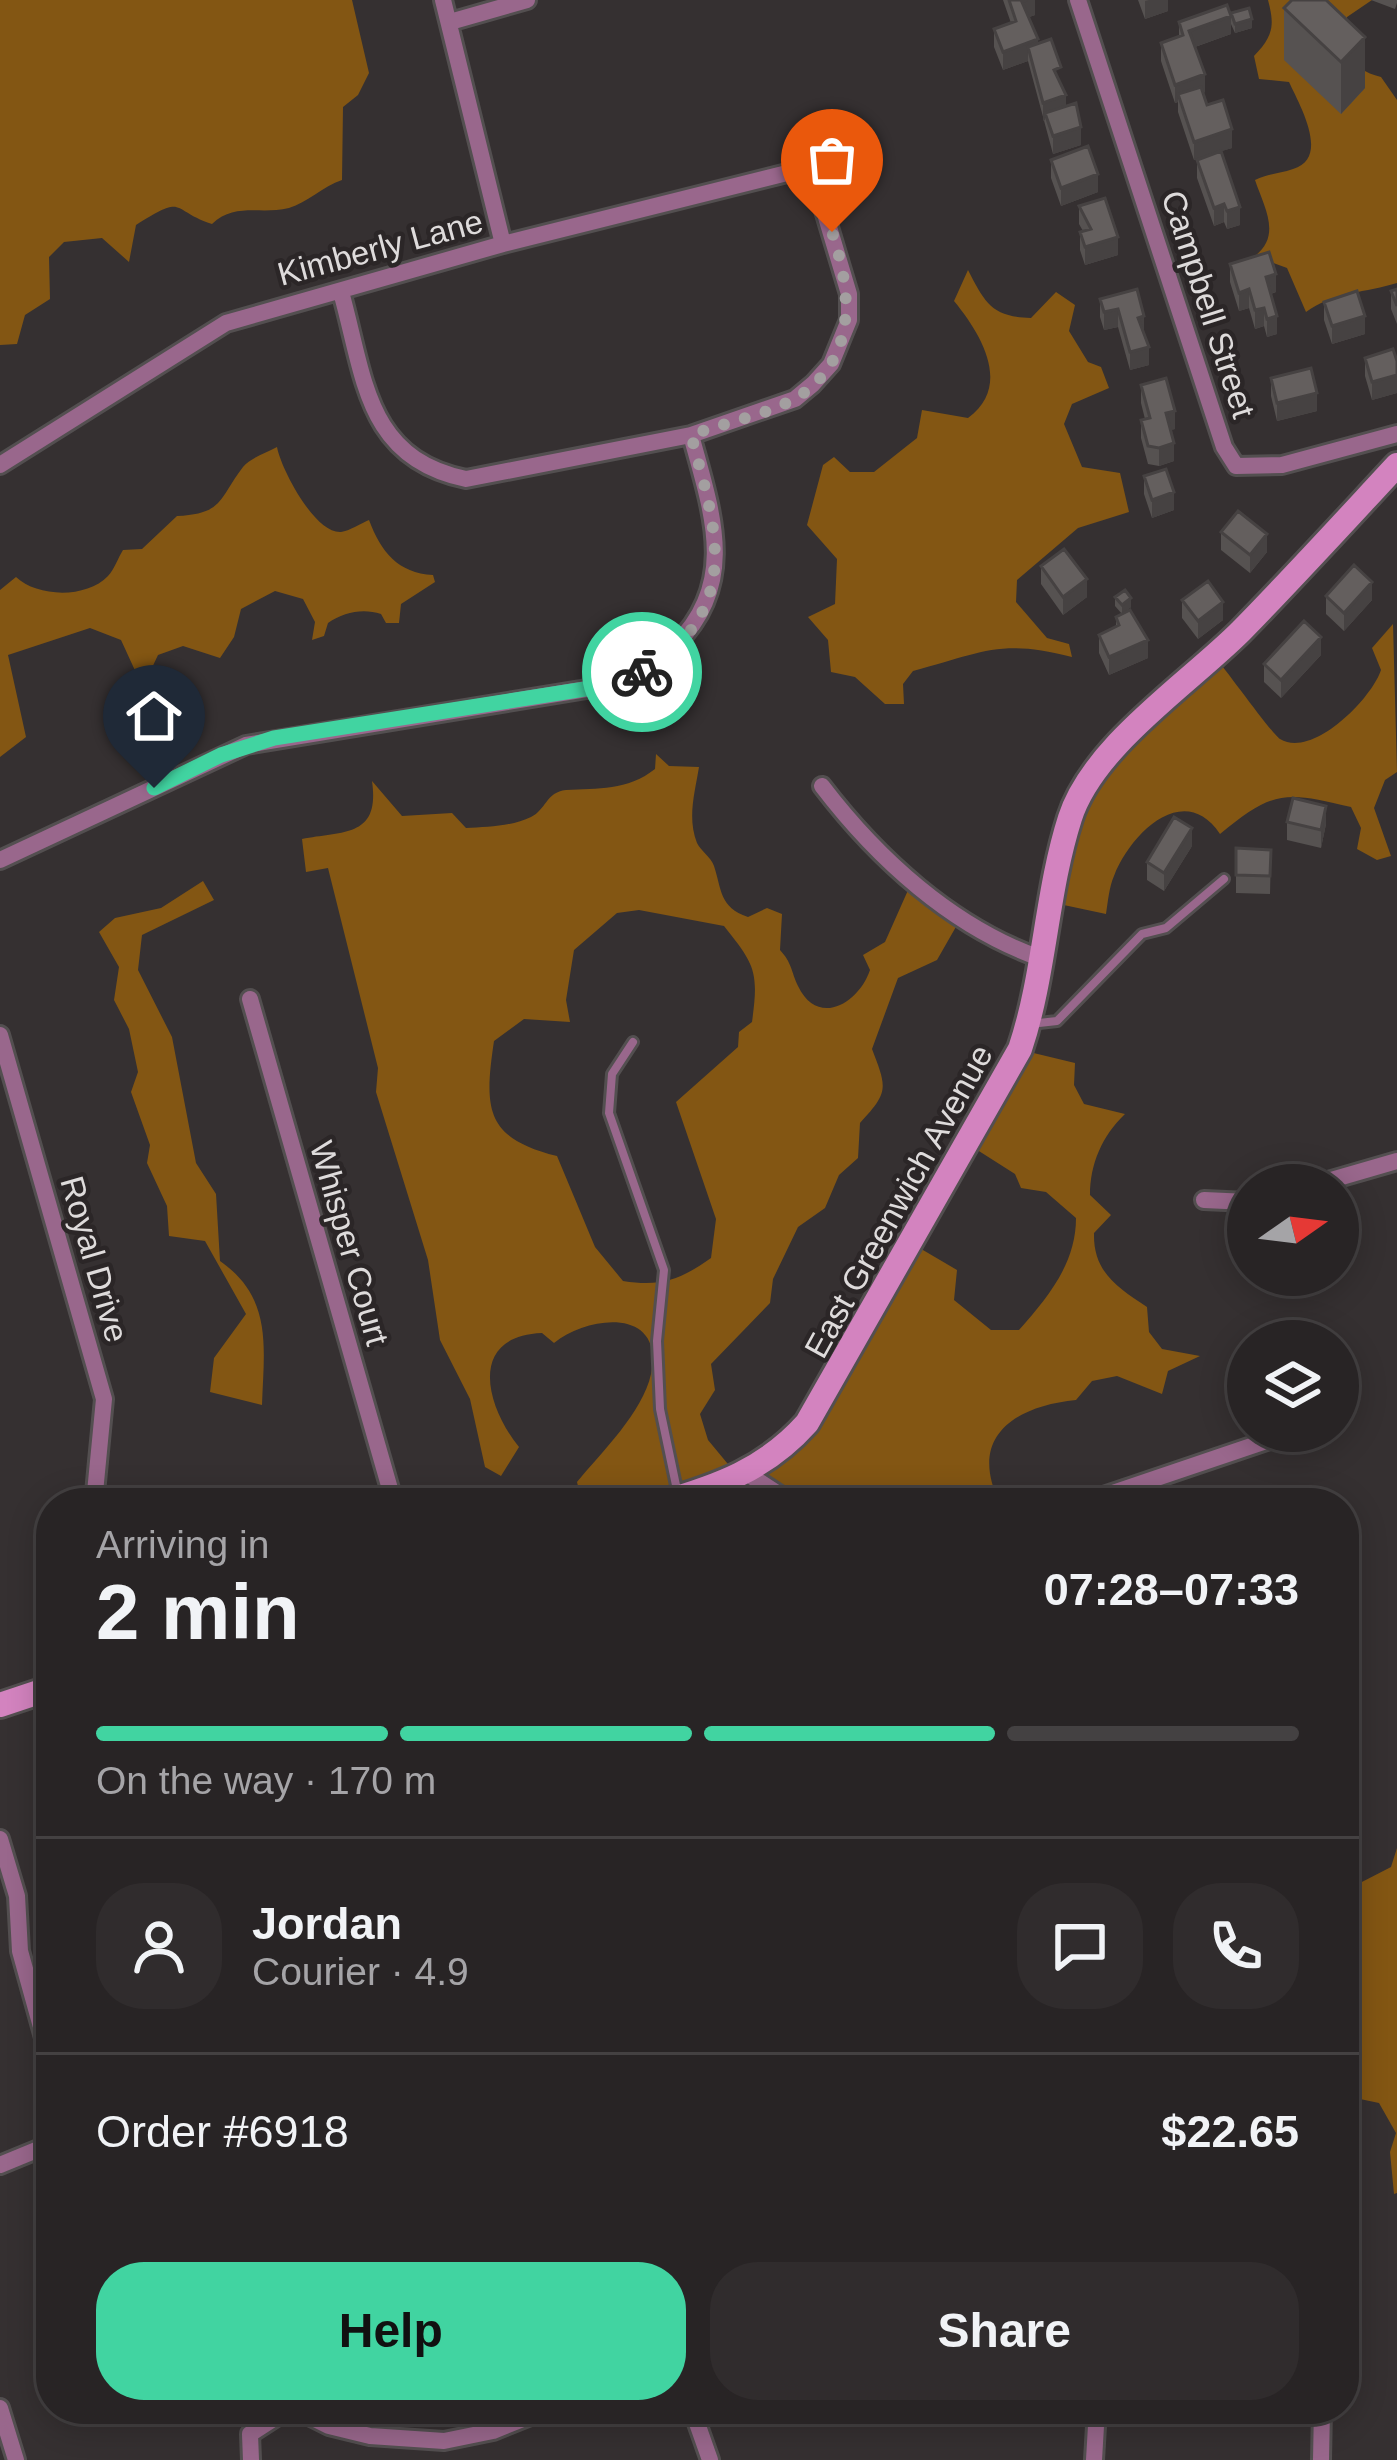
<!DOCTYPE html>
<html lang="en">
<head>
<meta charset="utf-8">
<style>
  body { margin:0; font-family:Helvetica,sans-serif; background:#302c2d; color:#f1f3f6; height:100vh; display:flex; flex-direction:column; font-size:45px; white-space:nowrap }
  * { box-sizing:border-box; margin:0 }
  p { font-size:39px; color:#a5a4a7 }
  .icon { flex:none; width:66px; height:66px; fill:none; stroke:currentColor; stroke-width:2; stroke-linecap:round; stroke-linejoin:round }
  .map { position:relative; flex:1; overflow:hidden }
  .side { position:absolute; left:36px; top:1488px; width:1323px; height:936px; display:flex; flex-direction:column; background:#282425; border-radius:48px; box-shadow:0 6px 30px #0003,0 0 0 3px #444142 }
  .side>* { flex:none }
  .needle { width:78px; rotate:76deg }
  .controls { position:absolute; left:1227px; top:1164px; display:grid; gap:24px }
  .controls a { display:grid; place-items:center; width:132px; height:132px; border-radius:50%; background:#282425; box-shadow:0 6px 30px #0003,0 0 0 3px #444142; font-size:60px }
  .pin { position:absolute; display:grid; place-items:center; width:102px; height:102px; color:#fff; margin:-123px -51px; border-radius:50% 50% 50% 0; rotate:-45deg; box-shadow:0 0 12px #0007 }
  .pin .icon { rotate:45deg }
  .courier { position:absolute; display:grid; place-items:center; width:120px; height:120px; margin:-60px; border:9px solid #41d4a1; border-radius:50%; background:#fff; color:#222; box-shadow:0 3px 15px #0007 }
  .overview em { font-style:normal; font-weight:700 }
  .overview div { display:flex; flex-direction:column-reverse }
  .overview { display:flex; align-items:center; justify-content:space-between; height:204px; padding:0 60px }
  h1 { font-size:78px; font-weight:700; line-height:90px }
  .bar { display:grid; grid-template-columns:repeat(4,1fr); gap:18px 12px; align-content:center; height:144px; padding:0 60px }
  .bar i { height:15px; border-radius:9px; background:#444142 }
  .bar .current { background:#41d4a1 }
  .bar p { grid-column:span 4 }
  .line { display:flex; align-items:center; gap:30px; padding:0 60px; border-top:3px solid #444142 }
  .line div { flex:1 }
  .round { display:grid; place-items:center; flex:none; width:126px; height:126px; border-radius:48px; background:#302c2d }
  .primary-button { display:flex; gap:24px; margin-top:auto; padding:24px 60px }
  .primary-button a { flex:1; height:138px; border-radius:48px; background:#41d4a1; color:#111; font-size:48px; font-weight:700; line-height:138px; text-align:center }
  .primary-button a+a { background:#302c2d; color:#f1f3f6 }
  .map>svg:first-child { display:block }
  .forest { fill:#835613; fill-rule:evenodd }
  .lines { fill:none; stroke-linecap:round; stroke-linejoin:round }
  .lane-casing { stroke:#534f50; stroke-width:14 }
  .street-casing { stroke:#534f50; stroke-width:22 }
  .secondary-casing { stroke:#534f50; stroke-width:30 }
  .lane { stroke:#99678c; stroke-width:8 }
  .street { stroke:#99678c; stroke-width:16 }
  .secondary { stroke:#d383bf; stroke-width:24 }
  .wall { fill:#565251 }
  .shaded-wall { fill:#464242 }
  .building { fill:#645f5e; stroke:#464242; stroke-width:3 }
  .done { stroke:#a39fa0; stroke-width:12; stroke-dasharray:0 21.6 }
  .route { stroke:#41d4a1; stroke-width:15 }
  .labels { text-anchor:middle; stroke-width:9; stroke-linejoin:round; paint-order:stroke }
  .street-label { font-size:33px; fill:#dedbdb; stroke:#2b2627 }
</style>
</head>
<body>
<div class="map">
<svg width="1397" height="2460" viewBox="0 0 1397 2460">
  <rect width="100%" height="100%" fill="#353031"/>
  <!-- forest -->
  <path class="forest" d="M0 0H352L369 73 358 95 343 107 342 180C323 186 307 203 289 208 260 215 235 202 212 224 169 210 187 193 136 225L129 262 102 238 64 242 49 257 50 299 25 315 17 344 0 345Z
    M1268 0H1372L1347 17C1347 50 1346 68 1381 77L1397 100V283C1368 292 1331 293 1306 312L1287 268 1255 256C1282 235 1264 207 1255 180 1269 173 1279 174 1293 169 1331 158 1299 104 1289 82L1259 79 1254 56C1273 36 1275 26 1268 0Z
    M968 270C985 303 992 317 1031 318L1056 292 1075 305 1069 331 1088 362 1101 367 1109 388 1072 404 1064 424 1082 467 1120 473 1129 512 1078 528 1017 580 1016 602 1047 638 1069 644 1072 657C1001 638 980 653 913 671L903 684 904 704H885L855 677 831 672 828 640 808 617 835 604 837 559 807 525 823 465 834 457 850 472H874L917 438 922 410 968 418C1012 386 982 335 954 301Z
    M277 447C281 469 315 534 341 532 349 531 362 523 369 520 381 552 398 573 433 575L435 582 401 604 399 623H386L381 614C363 608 344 612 328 623L324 636 312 640 315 622 303 599 275 591 241 609 234 637 220 658 183 646 158 655 149 674 138 677 121 640 90 628 8 655 26 737 0 757V590L16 577C37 597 86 599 108 576 114 570 118 558 123 550L142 549 177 516C224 514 219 498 243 467 250 458 266 453 277 447Z
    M1393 624 1397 772 1385 780 1374 808 1391 856 1377 860 1357 849 1361 828 1351 807C1285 791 1273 790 1220 834 1184 780 1130 834 1114 876 1109 887 1108 902 1106 914L1059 904 1088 782 1215 657C1227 671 1272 734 1280 739 1313 759 1372 698 1381 670L1372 648Z
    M656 754 669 766 699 767C695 792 687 818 697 843 701 851 711 857 714 866 722 890 719 907 748 917L767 908 782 914 780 950C792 963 791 971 798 986 818 1028 859 1003 870 970L863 955 885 942 909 888 961 918 937 960 898 978 872 1049C887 1088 889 1092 860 1123L858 1158 839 1175 825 1208 798 1227 773 1279 770 1303 711 1364 715 1390 700 1414 708 1440 737 1475 787 1447 911 1243 957 1270 954 1300 991 1330H1019C1049 1296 1076 1263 1076 1218L1046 1192 1021 1188 1015 1174 971 1146 1017 1049 1075 1063 1074 1085 1084 1104 1125 1114C1102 1136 1090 1164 1090 1195L1111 1215 1094 1233C1093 1272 1117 1287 1147 1307L1149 1332 1162 1349 1200 1356 1168 1371 1162 1394 1117 1376 1092 1381 1076 1400C1015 1406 967 1437 1000 1503H719L715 1487 654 1503H582L577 1482C601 1453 643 1412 651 1374 665 1307 589 1315 554 1343L542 1333C468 1336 485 1405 519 1447L501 1476 485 1467 470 1399 440 1340 428 1260 376 1092 378 1068 328 868 306 872 302 839C345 831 380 837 372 781L402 816 452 813 466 828C487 827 513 826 531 817 546 810 546 792 566 790 598 788 627 791 655 769ZM639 910 724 926C755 965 759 971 752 1022L739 1032 738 1047 676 1102 716 1219 711 1258C680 1280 661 1287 623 1281L595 1247 557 1156C485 1138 484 1109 494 1041L524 1019 570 1022 566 1000 574 950 617 913Z
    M203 881 214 900 142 935 138 970 172 1037 196 1163 216 1194 220 1261C273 1298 264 1347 262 1405L210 1392 214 1358 246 1314 205 1241 169 1236 167 1206 147 1163 150 1145 131 1092 138 1072 129 1029 114 1000 119 967 99 932 115 918 161 908Z
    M1397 1848V2193L1394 2194 1390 2152 1396 2133 1379 2103 1360 2099 1344 2107V1902L1356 1885 1391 1867Z"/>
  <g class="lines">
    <!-- lane casing -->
    <g class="lane-casing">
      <path id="lane" d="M1030 1024 1057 1021 1142 934 1166 928 1224 879
        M633 1042 612 1074 609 1113 664 1270 657 1341 660 1409 677 1490"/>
    </g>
    <!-- street casing -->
    <g class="street-casing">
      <path id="street" d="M443 0 503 244
        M1078 0 1224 447 1236 466 1282 465 1397 434
        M450 22 527 0
        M0 465 226 323 503 244 811 167 849 294V320L831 364 813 384 795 399 691 435 466 479C365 458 365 377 341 292
        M822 786C877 858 952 927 1040 958
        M0 860 246 745 605 686C634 678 655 665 676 644 739 582 711 510 691 435
        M250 999 394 1503
        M0 1035 104 1399 94 1503
        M1314 1185 1397 1161
        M1204 1200 1248 1202
        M748 1474 792 1503
        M1083 1503 1278 1437
        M0 1839 17 1896 20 1951 51 2063
        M0 2165 51 2144
        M0 2408 16 2460
        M692 2409 710 2460
        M251 2460 250 2434 284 2412 303 2413 329 2426 370 2436 444 2441 493 2431 548 2409
        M1094 2460 1097 2409
        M1321 2460 1322 2409"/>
    </g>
    <!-- secondary casing -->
    <g class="secondary-casing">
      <path id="secondary" d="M660 1503C719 1486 766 1469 807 1423L1020 1049C1045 975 1046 893 1070 818 1093 746 1188 684 1241 631 1294 577 1345 521 1397 465
        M0 1705 51 1688"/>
    </g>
    <!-- lane -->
    <use href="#lane" class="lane"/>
    <!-- street -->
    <use href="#street" class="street"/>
    <!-- secondary -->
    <use href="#secondary" class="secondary"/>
  </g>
  <!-- wall -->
  <path class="wall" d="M1003 0H1035V15L1029 17 1038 44 1061 85 1066 106 1081 145 1053 154 1028 61 1003 70 994 47V29L1011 23Z
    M1138 0H1168V11L1145 19Z
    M1292 0 1365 88 1341 114 1284 60V8Z
    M1371 0H1397V3L1395 9Z
    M1231 15 1252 28 1235 33 1231 24V34L1195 47 1205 92 1203 93 1207 105 1232 148 1221 151 1240 225 1227 229 1224 222 1214 226 1197 178V160L1205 157 1194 160 1178 112V102L1175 103 1161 61V43L1179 36V22Z
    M1051 160 1098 192 1061 206 1051 178Z
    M1079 206 1118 255 1085 265 1080 250V232L1083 231 1079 224Z
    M1230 264 1276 292 1271 294 1277 334 1267 337 1264 326 1255 329 1249 308 1239 311 1230 282Z
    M1137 289 1149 365 1130 370 1118 327 1104 330 1100 317V299Z
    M1397 289V324L1391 309V291Z
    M1324 302 1365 334 1332 344 1324 320Z
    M1365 358 1397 361V393L1372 400 1365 376Z
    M1271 378 1317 411 1277 421 1271 396Z
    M1141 385 1175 429 1170 430 1174 461 1159 466 1148 464 1141 438V420L1145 419 1141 403Z
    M1144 476 1174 510 1152 518 1144 494Z
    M1221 532 1267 552 1250 573 1221 550Z
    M1041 566 1087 597 1063 615 1041 584Z
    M1326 596 1372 600 1344 631 1326 614Z
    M1115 597 1131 607 1122 614 1115 606Z
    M1182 600 1223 620 1198 639 1182 618Z
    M1116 617 1148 658 1109 675 1099 653V635L1116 627Z
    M1321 655 1281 698 1264 682V664Z
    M1287 822 1326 824 1321 848 1287 840Z
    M1192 846 1164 891 1147 880V862Z
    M1236 848 1271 850 1270 894 1236 893Z"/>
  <!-- shaded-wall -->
  <path class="shaded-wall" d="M1027 0H1035V15L1022 20V2Z
    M1149 0H1168V11L1145 19V1Z
    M1231 16V34L1189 49V31Z
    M1252 19V28L1235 33V24Z
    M1365 37V88L1341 114V62Z
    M1038 39V57L1028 47V61L1003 70V52Z
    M1205 74V92L1180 101 1178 94V102L1175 103V85Z
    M1066 95V113H1045V120L1043 121V103Z
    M1081 127V145L1053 154V136Z
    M1232 129V148L1194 160V142Z
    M1098 174V192L1061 206V188Z
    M1224 204V222L1214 226V208Z
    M1240 207V225L1227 229V211Z
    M1118 237V255L1085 265V247Z
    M1276 274V292L1266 295V277Z
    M1249 289V308L1239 311V293Z
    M1264 308V326L1255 329V310Z
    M1118 309V327L1104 330V312Z
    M1144 316V334L1138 318Z
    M1277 316V334L1267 337V319Z
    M1365 316V334L1332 344V326Z
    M1149 347V365L1130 370V352Z
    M1397 375V393L1372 400V382Z
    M1317 393V411L1277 421V403Z
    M1175 411V429L1166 431V413Z
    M1174 443V461L1159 466V448Z
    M1174 492V510L1152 518V500Z
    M1267 534V552L1250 573V555Z
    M1087 579V597L1063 615V597Z
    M1372 582V600L1344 631V613Z
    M1131 598V607L1122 614V605Z
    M1223 602V620L1198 639V621Z
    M1321 637V655L1281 698V680Z
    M1148 640V658L1109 675V657Z
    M1326 806V824L1321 848V830Z
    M1192 828V846L1164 891V873Z"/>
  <!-- building -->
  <path class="building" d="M1009 0H1027L1022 2 1038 39 1003 52 994 29 1016 21Z
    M1292 0H1326L1365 37 1341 62 1284 8Z
    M1227 5 1231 16 1189 31 1205 74 1175 85 1161 43 1183 35 1179 22Z
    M1249 8 1252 19 1235 24 1231 13Z
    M1051 39 1061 67 1054 70 1066 95 1043 103 1028 47Z
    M1201 87 1207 105 1223 100 1232 129 1194 142 1178 94Z
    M1076 103 1081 127 1053 136 1045 113Z
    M1088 146 1098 174 1061 188 1051 160Z
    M1221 151 1240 207 1227 211 1224 204 1214 208 1197 160Z
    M1105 198 1118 237 1085 247 1080 232 1091 229 1079 206Z
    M1269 252 1276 274 1266 277 1277 316 1267 319 1264 308 1255 310 1249 289 1239 293 1230 264Z
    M1137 289 1144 316 1138 318 1149 347 1130 352 1118 309 1104 312 1100 299Z
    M1397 289V306L1391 291Z
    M1357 291 1365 316 1332 326 1324 302Z
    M1393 349 1397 361V375L1372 382 1365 358Z
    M1311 368 1317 393 1277 403 1271 378Z
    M1166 378 1175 411 1166 413 1174 443 1159 448 1148 446 1141 420 1150 418 1141 385Z
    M1166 469 1174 492 1152 500 1144 476Z
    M1238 511 1267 534 1250 555 1221 532Z
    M1064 549 1087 579 1063 597 1041 566Z
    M1354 565 1372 582 1344 613 1326 596Z
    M1208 581 1223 602 1198 621 1182 600Z
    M1125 590 1131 598 1122 605 1115 597Z
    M1130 610 1148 640 1109 657 1099 635 1119 625 1116 617Z
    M1304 621 1321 637 1281 680 1264 664Z
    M1293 798 1326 806 1321 830 1287 822Z
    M1174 817 1192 828 1164 873 1147 862Z
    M1236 848 1271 850 1270 876 1236 875Z"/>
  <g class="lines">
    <!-- done -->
    <path class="done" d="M642 672C744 610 717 531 691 435 723 423 767 415 796 398 858 360 852 292 832 232"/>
    <!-- route -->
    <path class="route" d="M154 788 221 755 274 738 604 686 642 672"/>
  </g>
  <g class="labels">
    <!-- street labels -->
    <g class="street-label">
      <text transform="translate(380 247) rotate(-15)" y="12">Kimberly Lane</text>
      <text transform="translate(1209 304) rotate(72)" y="12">Campbell Street</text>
      <text transform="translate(898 1201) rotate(-61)" y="12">East Greenwich Avenue</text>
      <text transform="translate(350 1243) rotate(74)" y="12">Whisper Court</text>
      <text transform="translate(95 1259) rotate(74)" y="12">Royal Drive</text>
    </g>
  </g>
</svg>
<div class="controls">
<a><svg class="needle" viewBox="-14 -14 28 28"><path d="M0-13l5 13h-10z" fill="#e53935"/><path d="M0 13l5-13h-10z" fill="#a5a4a7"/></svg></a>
<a><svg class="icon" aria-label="layers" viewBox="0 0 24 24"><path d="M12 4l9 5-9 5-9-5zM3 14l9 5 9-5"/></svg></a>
</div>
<div class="pin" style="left:832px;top:232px;background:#ea580c"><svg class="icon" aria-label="bag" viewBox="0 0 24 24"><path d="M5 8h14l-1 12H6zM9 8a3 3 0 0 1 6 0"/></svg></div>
<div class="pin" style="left:154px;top:788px;background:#1f2937"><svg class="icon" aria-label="home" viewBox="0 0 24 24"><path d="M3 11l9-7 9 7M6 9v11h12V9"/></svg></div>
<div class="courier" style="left:642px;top:672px"><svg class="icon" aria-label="bike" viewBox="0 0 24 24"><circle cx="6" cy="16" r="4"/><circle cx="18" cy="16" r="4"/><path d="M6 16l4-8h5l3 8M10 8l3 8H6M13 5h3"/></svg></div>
<section class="side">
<div class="overview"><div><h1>2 min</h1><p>Arriving in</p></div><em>07:28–07:33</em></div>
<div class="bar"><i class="current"></i><i class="current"></i><i class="current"></i><i></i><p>On the way · 170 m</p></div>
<div class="line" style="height:216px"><a class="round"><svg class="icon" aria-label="person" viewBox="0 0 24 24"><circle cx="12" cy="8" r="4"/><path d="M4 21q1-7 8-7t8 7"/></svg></a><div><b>Jordan</b><p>Courier · 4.9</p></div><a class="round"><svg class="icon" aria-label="chat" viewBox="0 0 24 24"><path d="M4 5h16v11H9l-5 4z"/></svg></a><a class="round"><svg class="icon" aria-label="phone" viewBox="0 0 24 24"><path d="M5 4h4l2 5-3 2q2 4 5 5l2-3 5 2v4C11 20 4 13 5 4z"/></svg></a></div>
<div class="line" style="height:156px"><div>Order #6918</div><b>$22.65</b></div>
<div class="primary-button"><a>Help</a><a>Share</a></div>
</section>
</div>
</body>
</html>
